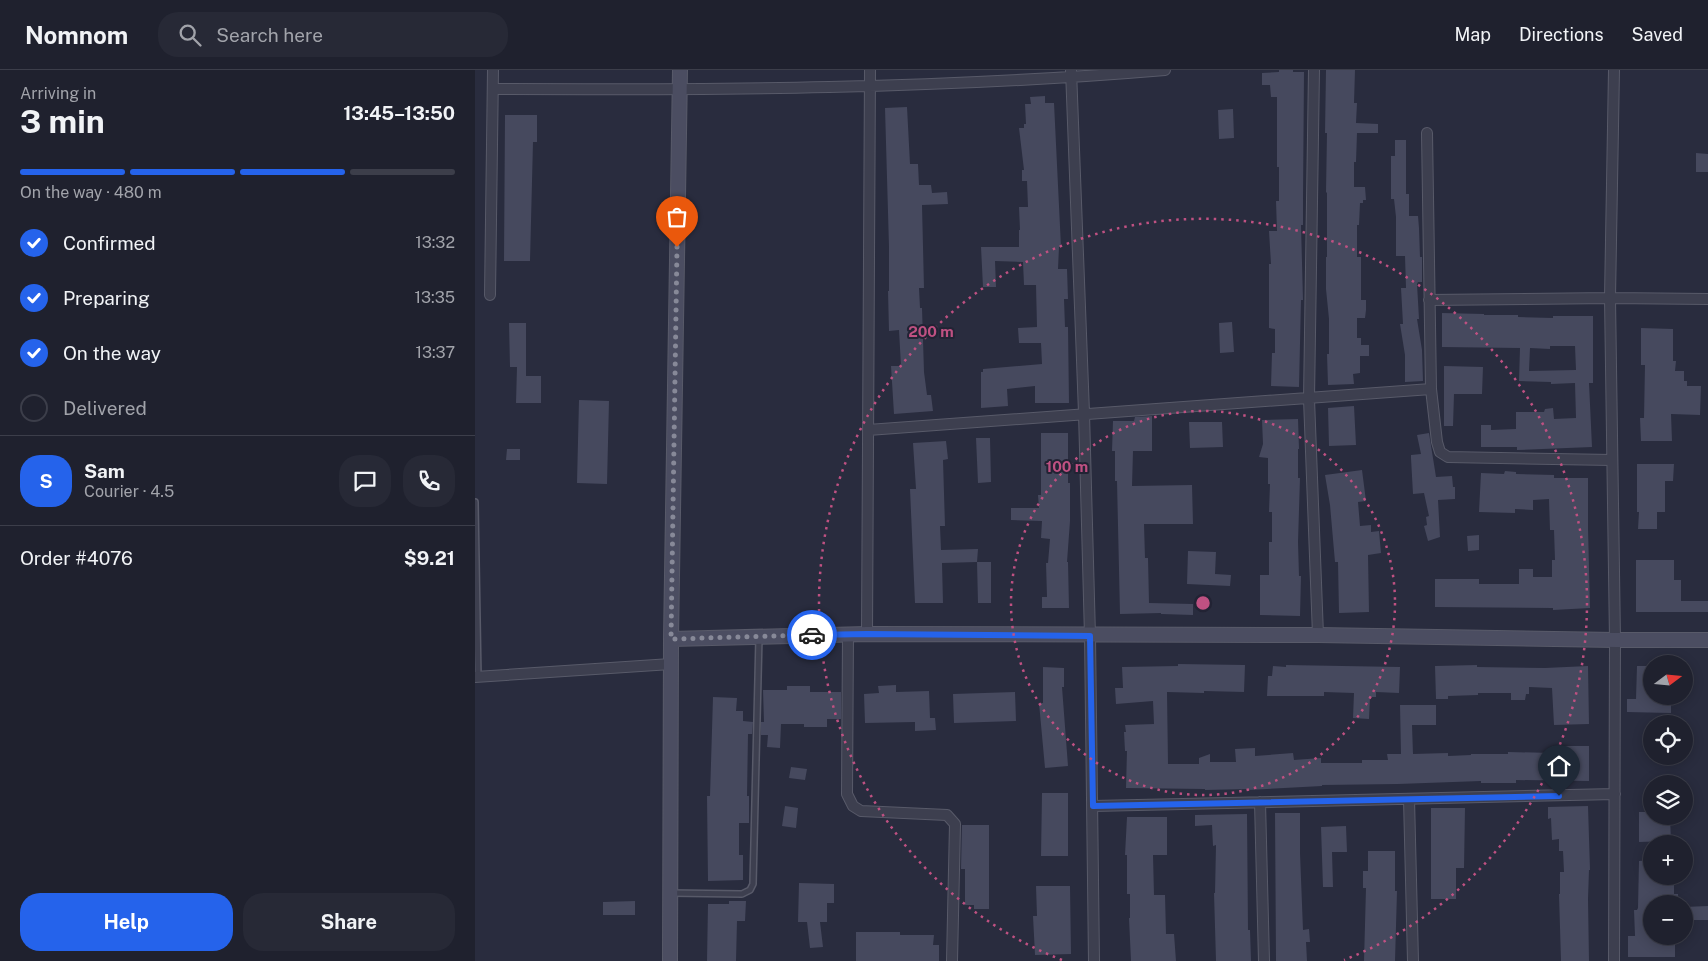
<!DOCTYPE html>
<html lang="en">
<head>
<meta charset="utf-8">
<style>
  body { margin:0; font-family:"Public Sans",sans-serif; background:#272936; color:#f1f3f6; height:100vh; display:flex; flex-direction:column; font-size:19px; white-space:nowrap }
  * { box-sizing:border-box; margin:0 }
  p { font-size:16px; color:#a1a3aa }
  .icon { flex:none; width:28px; height:28px; fill:none; stroke:currentColor; stroke-width:2; stroke-linecap:round; stroke-linejoin:round }
  .map { position:relative; flex:1; overflow:hidden }
  .side { display:flex; flex-direction:column; background:#1f212e; width:475px }
  .side>* { flex:none }
  .needle { width:32px; rotate:74deg }
  .fabs { position:absolute; left:1168px; top:585px; display:grid; gap:10px }
  .fabs a { display:grid; place-items:center; width:50px; height:50px; border-radius:50%; background:#1f212e; box-shadow:0 2px 12px #0003,0 0 0 1px #3c3e4a; font-size:25px }
  .pin { position:absolute; display:grid; place-items:center; width:42px; height:42px; color:#fff; margin:-51px -21px; border-radius:50% 50% 50% 0; rotate:-45deg; box-shadow:0 0 5px #0007 }
  .pin .icon { rotate:45deg }
  .courier { position:absolute; display:grid; place-items:center; width:50px; height:50px; margin:-25px; border:4px solid #2563eb; border-radius:50%; background:#fff; color:#222; box-shadow:0 1px 6px #0007 }
  .head em { font-style:normal; font-weight:700 }
  .head div { display:flex; flex-direction:column-reverse }
  .head { display:flex; align-items:center; justify-content:space-between; height:85px; padding:0 20px }
  h1 { font-size:32px; font-weight:700; line-height:38px }
  .bar { display:grid; grid-template-columns:repeat(4,1fr); gap:8px 5px; align-content:center; height:60px; padding:0 20px }
  .bar i { height:6px; border-radius:4px; background:#3c3e4a }
  .bar .on { background:#2563eb }
  .bar p { grid-column:span 4 }
  .line { display:flex; align-items:center; gap:12px; padding:0 20px; border-top:1px solid #3c3e4a }
  .line div { flex:1 }
  .round { display:grid; place-items:center; flex:none; width:52px; height:52px; border-radius:20px; background:#272936 }
  ol { padding:0 20px; list-style:none }
  li { display:flex; align-items:center; gap:15px; height:55px }
  li p { margin-inline-start:auto }
  li .icon { padding:5px; border-radius:50%; background:#2563eb; color:#fff; stroke-width:4 }
  li:last-child { color:#a1a3aa }
  li i { width:28px; height:28px; border:2px solid #3c3e4a; border-radius:50% }
  .action { display:flex; gap:10px; margin-top:auto; padding:10px 20px }
  .action a { flex:1; height:58px; border-radius:20px; background:#2563eb; color:#fff; font-size:20px; font-weight:700; line-height:58px; text-align:center }
  .action a+a { background:#272936; color:#f1f3f6 }
  header { display:flex; align-items:center; gap:30px; box-sizing:border-box; height:70px; padding:0 25px; background:#1f212e; border-bottom:1px solid #3c3e4a }
  header strong { font-size:24px }
  nav { display:flex; gap:28px; margin-inline-start:auto; font-size:18px }
  .search { width:350px; height:45px; background:#272936; display:flex; align-items:center; gap:12px; box-sizing:border-box; padding:0 18px; border-radius:20px; color:#a1a3aa; font-size:19px }
  main { display:flex; flex:1; min-height:0 }
  .map>svg:first-child { display:block }
  .building { fill:#46495e; fill-rule:evenodd }
  .lines { fill:none; stroke-linecap:round; stroke-linejoin:round }
  .lane-casing { stroke:#585a69; stroke-width:8 }
  .street-casing { stroke:#585a69; stroke-width:12 }
  .secondary-casing { stroke:#585a69; stroke-width:16 }
  .lane { stroke:#3d3f4f; stroke-width:5 }
  .street { stroke:#3d3f4f; stroke-width:10 }
  .secondary { stroke:#4b4d61; stroke-width:14 }
  .done { stroke:#878998; stroke-width:5; stroke-dasharray:0 9 }
  .route { stroke:#2563eb; stroke-width:6 }
  .ring { fill:none; stroke:#bf5182; stroke-width:2.5; stroke-dasharray:2.5 5 }
  .centre { fill:#bf5182; stroke:#222334; stroke-width:2.5 }
  .ring-label { font-size:15px; text-anchor:middle; font-weight:bold; fill:#bf5182; stroke:#222334; stroke-width:4; stroke-linejoin:round; paint-order:stroke }
</style>
</head>
<body>
<header>
<strong>Nomnom</strong>
<div class="search"><svg class="icon" aria-label="search" viewBox="0 0 24 24"><circle cx="10" cy="10" r="6"/><path d="M15 15l6 6"/></svg>Search here</div>
<nav><a>Map</a><a>Directions</a><a>Saved</a></nav>
</header>
<main>
<section class="side">
<div class="head"><div><h1>3 min</h1><p>Arriving in</p></div><em>13:45–13:50</em></div>
<div class="bar"><i class="on"></i><i class="on"></i><i class="on"></i><i></i><p>On the way · 480 m</p></div>
<ol>
<li><svg class="icon" aria-label="check" viewBox="0 0 24 24"><path d="M5 12l5 5 9-10"/></svg>Confirmed<p>13:32</p></li>
<li><svg class="icon" aria-label="check" viewBox="0 0 24 24"><path d="M5 12l5 5 9-10"/></svg>Preparing<p>13:35</p></li>
<li><svg class="icon" aria-label="check" viewBox="0 0 24 24"><path d="M5 12l5 5 9-10"/></svg>On the way<p>13:37</p></li>
<li><i></i>Delivered</li>
</ol>
<div class="line" style="height:90px"><b class="round" style="background:#2563eb;color:#fff">S</b><div><b>Sam</b><p>Courier · 4.5</p></div><a class="round"><svg class="icon" aria-label="chat" viewBox="0 0 24 24"><path d="M4 5h16v11H9l-5 4z"/></svg></a><a class="round"><svg class="icon" aria-label="phone" viewBox="0 0 24 24"><path d="M5 4h4l2 5-3 2q2 4 5 5l2-3 5 2v4C11 20 4 13 5 4z"/></svg></a></div>
<div class="line" style="height:65px"><div>Order #4076</div><b>$9.21</b></div>
<div class="action"><a>Help</a><a>Share</a></div>
</section>
<div class="map">
<svg width="1233" height="891" viewBox="0 0 1233 891">
  <rect width="100%" height="100%" fill="#292c3e"/>
  <!-- building -->
  <path class="building" d="M804 0H818V2H829L828 129V155H826L828 230H826L824 317 796 316 797 283H800V259L794 258V194H796L794 161H802L801 131H804V97H802V27H796L795 15H787V3L804 2Z
    M851 0H880L879 33H882L881 53 903 54V63H882L881 92H879V117H890L891 130H888V133H885L884 155H882V187H886V230H891V240L890 248H882V268H886V275H894V286H885V303L878 304 879 314 853 315 852 284H854V249L851 219V187H852V123L851 122 852 63H850Z
    M570 26V33H579L586 177H584L583 199H592L593 229H589L590 257H593L594 333H560V316L532 319 533 336 506 338V302H508V299L567 294 566 273H544L543 258 562 257 561 215H549L548 192 520 191 521 217H508L506 177H544V160H545L544 137H553L552 111H547V100H549L544 58H549V54H551L550 34H556L555 27Z
    M432 37 435 94H443L444 115H456L457 123 472 122 473 134 447 135 449 218H444L445 238H447L449 302 452 325H456L458 341 419 344 416 296H426L424 260 414 261 413 221H414V177L410 38Z
    M758 39 759 68 744 69 743 40Z
    M30 45H62V72H58L55 191H29Z
    M920 70H931V124H934V146H943L944 158 945 187H947V212H943L942 214 944 249H942L947 280 948 311 930 312V285L925 254H928L926 218H931L930 186H921V147L919 129H916V86H920Z
    M1221 83 1233 84V102H1221Z
    M967 243 1009 244V245H1043V247L1078 248V246H1118V313H1114L1117 377 1042 380V377H1006V355H1016V360L1041 359V342H1069L1070 339 1078 338 1079 349 1101 348 1100 313 1076 314V312L1044 311 1045 278 967 277ZM1075 276H1100L1101 300 1054 301 1055 278 1075 279Z
    M757 252 759 282 745 283 744 253Z
    M34 253H51V306H66V333H41L42 297H35Z
    M1166 258 1198 259V291H1201L1200 301H1209V311H1212V316H1226L1225 345 1196 344 1197 371H1166L1165 348H1169L1170 295H1166Z
    M969 296 1008 297 1007 324H979L978 356H969Z
    M104 330 134 331 132 414 102 413Z
    M879 336 881 375 854 376 853 338Z
    M677 346V381H658L657 416 717 415 718 454H669L670 488H673L674 533 718 534V545L686 544V543L645 544 642 411H640V381H637L638 351H659L660 347Z
    M823 349 824 379H823V408H825L823 472 824 506H826L825 546 785 545V505H794V472H797V442H794L795 414H793V388L784 387 788 374 787 350Z
    M714 352H747L748 377 715 378Z
    M566 363H593V413H595V451L592 492H593L594 538H567V527H572L571 493H573L575 469 566 468 567 451 536 450V438H564L563 425H566Z
    M954 363 961 407 977 406 978 417H980V429L963 430 965 467 953 471 949 456 952 455 951 447 954 446 949 423 938 424 936 388V385L946 384 942 365Z
    M501 368H515L516 412 503 413Z
    M471 371 473 389 468 390 470 456H465L466 480 503 479 502 492 467 493 468 533H440L435 419H441L438 373Z
    M32 379H45V390H31Z
    M1162 394H1199L1198 411H1190V442H1182V459H1163L1164 442H1162Z
    M887 400 891 431 883 432 885 456 896 455V462L904 461 906 483 893 485 894 542 864 543 863 492H860L855 435 850 405Z
    M1030 401 1041 402V404L1079 405V408H1113V458L1115 538 1078 540V538L960 537V509H1004V514H1044V499H1058V507H1077V490H1080L1079 460H1075L1074 429 1058 430V440L1040 439V443L1004 442 1006 403 1029 404Z
    M1004 465V480L993 481 992 466Z
    M713 481 741 482 740 504 756 505 755 516 712 514Z
    M1161 490H1199V510H1206V531H1233V542H1161Z
    M502 492H516V533H503Z
    M703 594 770 595 769 622 729 621V623L692 622 693 694H724V688L735 684V692H761L760 679 780 678V686L818 683 819 690 846 688V693H887V690H913L912 684H926L925 635H961V655H937L938 684 973 683V686L996 685V684H1033V682L1077 683V676H1114V711L1041 710V713H1006V711L923 714 847 715V716L773 720V719L730 720V719L651 718 652 681H650L649 662H651L650 655 679 654 678 631 641 634 640 618H648L647 597 703 596Z
    M811 595 925 597 924 623 901 622V627H895L894 649 878 648 879 623 849 622V626H792L793 606H797L798 596 811 597Z
    M1002 595V597L1070 598 1113 596 1114 654 1079 655 1077 618 1054 617V624H1051L1050 630H1036V623H1003V625L973 626V629H961L960 596Z
    M1162 596H1176V626H1196V643L1152 642V629H1161Z
    M568 597 589 598V617H587L593 696 570 698 564 633H568Z
    M421 615V622L454 621 455 648H460L461 660 440 661V652L390 653 389 624 404 623 403 616Z
    M312 616H335V622H366V649H352V657H329V654H306L305 678 292 677 293 665H286V652H289L288 620H312Z
    M540 622 541 651 479 653 478 624Z
    M238 627 262 628 261 641H268V651L278 652 277 664H273L272 726H274V753H264V785H268V810L233 811 232 726H235Z
    M316 697 332 699 330 710 314 708Z
    M567 723H593V786H566Z
    M310 736 323 738 321 758 307 756Z
    M1113 736 1115 800H1114L1113 829 1114 891H1086L1084 824H1085V802H1089L1088 781H1084V769L1077 770 1076 748 1073 749V737Z
    M956 738H990L989 798H981V829H956Z
    M1164 742H1176V746H1195L1196 771 1164 772Z
    M800 743H825V783L828 860 834 859 835 872H831L832 891H801Z
    M772 744 773 860H775L776 891H741L739 823H740L741 775 738 776 737 755 720 756V745Z
    M652 747H692V785H678L679 825H690L691 864H699L701 891H656L654 848H655V824H652V785H650Z
    M487 755H514V839H499V835H490V799H486Z
    M871 756 872 782H857L858 817H848L846 757Z
    M893 781H920V821H922L920 891H889L891 818H888V801H893Z
    M1176 790V806H1199V824H1203V833L1176 834V866H1200V887H1153V866H1160L1159 840H1162L1163 838 1164 791Z
    M324 813 359 814V833H352V852H345L348 877 335 878 332 852H323Z
    M561 816H595L596 884 560 885 558 846H562Z
    M160 831V845H128V832Z
    M254 831H271L270 851H262L261 891H232L233 834H254Z
    M1233 836V850H1209V837Z
    M381 862H425V865H459L458 875H464V891H381Z"/>
  <g class="lines">
    <!-- lane casing -->
    <g class="lane-casing">
      <path id="lane" d="M0 432 3 607
        M196 823 267 824 275 820 278 814 284 567"/>
    </g>
    <!-- street casing -->
    <g class="street-casing">
      <path id="street" d="M596 0 609 343 615 566 619 891
        M839 0 834 329 843 565
        M1139 0 1135 228 1140 570 1139 891
        M18 19C242 20 466 19 690 0
        M952 63 956 319 962 372 965 382 973 387 1137 390
        M15 225 18 0
        M954 230 1135 228 1233 229
        M393 360 956 319
        M373 564 372 724 378 736 386 741 472 745 480 754 477 891
        M392 564 395 0
        M0 607 196 594
        M934 729 938 891
        M785 732 789 891
        M618 736 1140 724"/>
    </g>
    <!-- secondary casing -->
    <g class="secondary-casing">
      <path id="secondary" d="M196 569 392 564 843 565 1140 570H1233
        M195 891 196 569 205 0"/>
    </g>
    <!-- lane -->
    <use href="#lane" class="lane"/>
    <!-- street -->
    <use href="#street" class="street"/>
    <!-- secondary -->
    <use href="#secondary" class="secondary"/>
  </g>
  <g class="lines">
    <!-- done -->
    <path class="done" d="M202 177 196 569 337 565"/>
    <!-- route -->
    <path class="route" d="M337 565 392 564 615 566 618 736 1084 726"/>
  </g>
  <!-- distance rings -->
  <g class="ring">
    <circle cx="728" cy="533" r="192"/>
    <path d="M587 890A384 384 0 1 1 869 890"/>
  </g>
  <circle cx="728" cy="533" r="8" class="centre"/>
  <g class="ring-label">
    <text x="456" y="267">200 m</text>
    <text x="592" y="402">100 m</text>
  </g>
</svg>
<div class="fabs">
<a><svg class="needle" viewBox="-14 -14 28 28"><path d="M0-13l5 13h-10z" fill="#e53935"/><path d="M0 13l5-13h-10z" fill="#a1a3aa"/></svg></a>
<a><svg class="icon" aria-label="locate" viewBox="0 0 24 24"><circle cx="12" cy="12" r="6"/><path d="M12 2v4M12 18v4M2 12h4M18 12h4"/></svg></a>
<a><svg class="icon" aria-label="layers" viewBox="0 0 24 24"><path d="M12 4l9 5-9 5-9-5zM3 14l9 5 9-5"/></svg></a>
<a>+</a>
<a>−</a>
</div>
<div class="pin" style="left:202px;top:177px;background:#ea580c"><svg class="icon" aria-label="bag" viewBox="0 0 24 24"><path d="M5 8h14l-1 12H6zM9 8a3 3 0 0 1 6 0"/></svg></div>
<div class="pin" style="left:1084px;top:726px;background:#1f2937"><svg class="icon" aria-label="home" viewBox="0 0 24 24"><path d="M3 11l9-7 9 7M6 9v11h12V9"/></svg></div>
<div class="courier" style="left:337px;top:565px"><svg class="icon" aria-label="car" viewBox="0 0 24 24"><path d="M5 17H2v-5l4-1 3-4h7l3 4 3 1v5h-3M9 17h6M6 11h13"/><circle cx="7" cy="17" r="2"/><circle cx="17" cy="17" r="2"/></svg></div>
</div>
</main>
</body>
</html>
